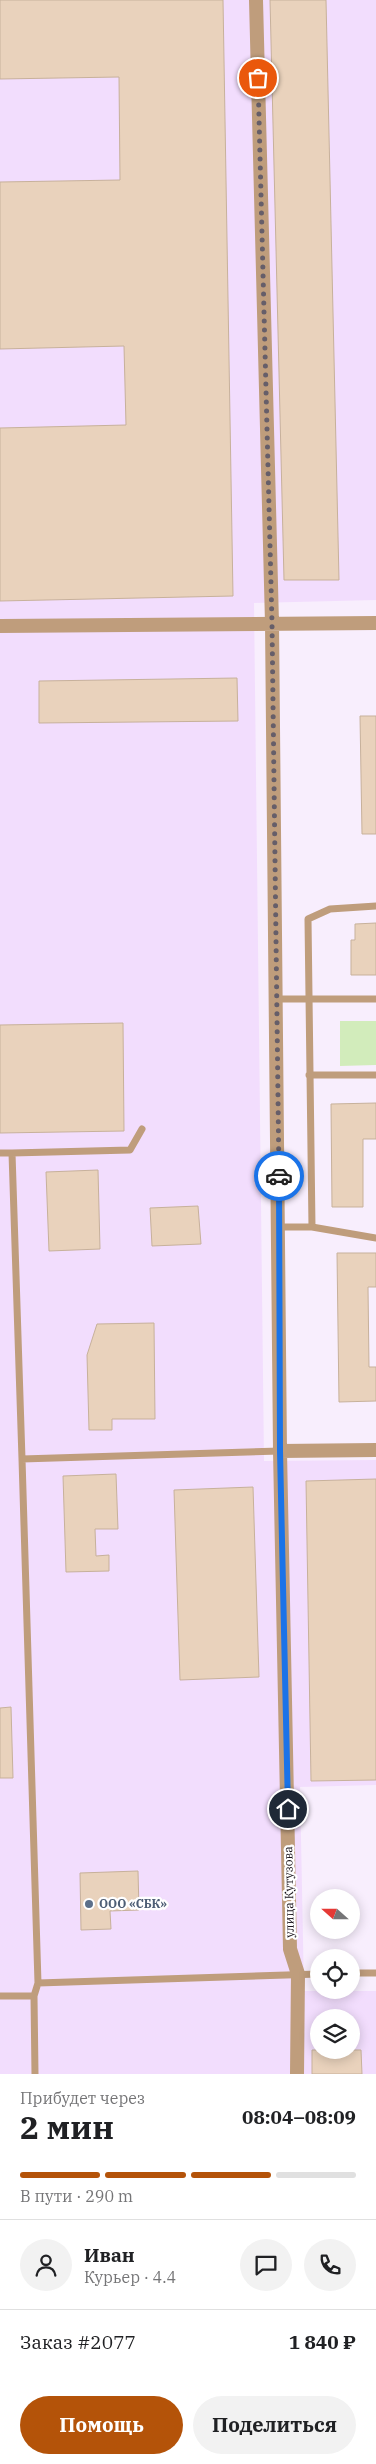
<!DOCTYPE html>
<html lang="ru">
<head>
<meta charset="utf-8">
<style>
  body { margin:0; font-family:"IBM Plex Serif",serif; background:#f2f2f2; color:#202124; height:100vh; display:flex; flex-direction:column; font-size:19px; white-space:nowrap }
  * { box-sizing:border-box; margin:0 }
  p { font-size:16px; color:#757577 }
  .icon { flex:none; width:28px; height:28px; fill:none; stroke:currentColor; stroke-width:2; stroke-linecap:round; stroke-linejoin:round }
  .map { position:relative; height:2074px; overflow:hidden }
  .sheet { display:flex; flex-direction:column; background:#fff; flex:1 }
  .sheet>* { flex:none }
  .needle { width:32px; rotate:291deg }
  .buttons { position:absolute; left:310px; top:1889px; display:grid; gap:10px }
  .buttons a { display:grid; place-items:center; width:50px; height:50px; border-radius:50%; background:#fff; box-shadow:0 2px 12px #0003; font-size:25px }
  .pin { position:absolute; display:grid; place-items:center; width:42px; height:42px; color:#fff; margin:-21px; border:2px solid #fff; border-radius:50%; box-shadow:0 1px 5px #0007 }
  .courier { position:absolute; display:grid; place-items:center; width:50px; height:50px; margin:-25px; border:4px solid #1a73e8; border-radius:50%; background:#fff; color:#222; box-shadow:0 1px 6px #0007 }
  .overview em { font-style:normal; font-weight:800 }
  .overview div { display:flex; flex-direction:column-reverse }
  .overview { display:flex; align-items:center; justify-content:space-between; height:85px; padding:0 20px }
  h1 { font-size:32px; font-weight:800; line-height:38px }
  .bar { display:grid; grid-template-columns:repeat(4,1fr); gap:8px 5px; align-content:center; height:60px; padding:0 20px }
  .bar i { height:6px; border-radius:4px; background:#e0e0e0 }
  .bar .active { background:#b45309 }
  .bar p { grid-column:span 4 }
  .line { display:flex; align-items:center; gap:12px; padding:0 20px; border-top:1px solid #e0e0e0 }
  .line div { flex:1 }
  .round { display:grid; place-items:center; flex:none; width:52px; height:52px; border-radius:26px; background:#f2f2f2 }
  .primary-button { display:flex; gap:10px; margin-top:auto; padding:10px 20px }
  .primary-button a { flex:1; height:58px; border-radius:30px; background:#b45309; color:#fff; font-size:20px; font-weight:800; line-height:58px; text-align:center }
  .primary-button a+a { background:#f2f2f2; color:#202124 }
  .map>svg:first-child { display:block }
  .built { fill:#f2ddfd; fill-rule:evenodd }
  .green { fill:#d2ecbb }
  .building { fill:#e9d2bc; stroke:#c7b19b }
  .lines { fill:none; stroke-linecap:round; stroke-linejoin:round }
  .service { stroke:#bf9d7c; stroke-width:7 }
  .minor { stroke:#bf9d7c; stroke-width:14 }
  .done { stroke:#665e69; stroke-width:5; stroke-dasharray:0 9 }
  .route { stroke:#1a73e8; stroke-width:6 }
  .service-dot { fill:#5c6f8a; stroke:#fff; stroke-width:2 }
  .labels { text-anchor:middle; stroke-width:4.5; stroke-linejoin:round; paint-order:stroke }
  .street-label { font-size:12px; fill:#171119; stroke:#fff }
  .service-label { font-size:12px; font-weight:bold; fill:#4e5e75; stroke:#fff; text-anchor:start }
</style>
</head>
<body>
<div class="map">
<svg width="376" height="2074" viewBox="0 0 376 2074">
  <rect width="100%" height="100%" fill="#f8eefd"/>
  <!-- built -->
  <path class="built" d="M0 0H376V600L254 603 264 1461 376 1460V1785L300 1787 304 1991H376V2074H0ZM319 2018H351V2050H319Z"/>
  <!-- green -->
  <path class="green" d="M340 1021H376V1065L340 1066Z"/>
  <!-- building -->
  <path class="building" d="M0 0H223L233 596 0 601V428L126 425 124 346 0 349V182L120 180 119 77 0 79Z
    M270 0H326L339 580H284Z
    M237 678 238 721 39 723V681Z
    M360 716H376V834H362Z
    M376 923V975H351V940H355V924Z
    M123 1023 124 1131 0 1133V1025Z
    M376 1103V1139H363V1207H332L331 1104Z
    M98 1170 100 1249 49 1251 46 1172Z
    M198 1206 201 1244 152 1246 150 1208Z
    M337 1253H376V1287H368L369 1367H376V1401L339 1402Z
    M154 1323 155 1419H112V1430H89L87 1355 97 1324Z
    M116 1474 118 1529H95L96 1556 109 1555V1571L66 1572 63 1476Z
    M376 1479V1780L311 1781 306 1481Z
    M253 1487 259 1677 180 1680 174 1490Z
    M11 1707 13 1778H0V1708Z
    M138 1871 139 1910 110 1911 111 1929 81 1930 80 1873Z
    M312 2050H361L362 2074H312Z"/>
  <g class="lines">
    <!-- service -->
    <path class="service" d="M277 999H376
      M309 1075H376
      M0 1153H12L22 1459 280 1451
      M12 1153 130 1150 142 1129
      M279 1227H312L376 1238
      M312 1227 308 919 330 909 376 906
      M22 1459 38 1983 34 1996 35 2074
      M351 1973H376
      M0 1996H34L38 1983 319 1974"/>
    <!-- minor -->
    <path class="minor" d="M256 0 272 623 280 1451 290 1949 298 1974 297 2074
      M0 626 376 623
      M280 1451 376 1450"/>
  </g>
  <g class="lines">
    <!-- done -->
    <path class="done" d="M258 78 272 623 279 1176"/>
    <!-- route -->
    <path class="route" d="M279 1176 280 1451 288 1809"/>
  </g>
  <!-- markers -->
  <circle class="service-dot" cx="89" cy="1904" r="5"/>
  <g class="labels">
    <!-- street labels -->
    <g class="street-label">
      <text transform="translate(289 1892) rotate(-91)" y="4">улица Кутузова</text>
    </g>
    <!-- service labels -->
    <g class="service-label">
      <text x="99" y="1908">ООО «СБК»</text>
    </g>
  </g>
</svg>
<div class="buttons">
<a><svg class="needle" viewBox="-14 -14 28 28"><path d="M0-13l5 13h-10z" fill="#e53935"/><path d="M0 13l5-13h-10z" fill="#757577"/></svg></a>
<a><svg class="icon" aria-label="locate" viewBox="0 0 24 24"><circle cx="12" cy="12" r="6"/><path d="M12 2v4M12 18v4M2 12h4M18 12h4"/></svg></a>
<a><svg class="icon" aria-label="layers" viewBox="0 0 24 24"><path d="M12 4l9 5-9 5-9-5zM3 14l9 5 9-5"/></svg></a>
</div>
<div class="pin" style="left:258px;top:78px;background:#ea580c"><svg class="icon" aria-label="bag" viewBox="0 0 24 24"><path d="M5 8h14l-1 12H6zM9 8a3 3 0 0 1 6 0"/></svg></div>
<div class="pin" style="left:288px;top:1809px;background:#1f2937"><svg class="icon" aria-label="home" viewBox="0 0 24 24"><path d="M3 11l9-7 9 7M6 9v11h12V9"/></svg></div>
<div class="courier" style="left:279px;top:1176px"><svg class="icon" aria-label="car" viewBox="0 0 24 24"><path d="M5 17H2v-5l4-1 3-4h7l3 4 3 1v5h-3M9 17h6M6 11h13"/><circle cx="7" cy="17" r="2"/><circle cx="17" cy="17" r="2"/></svg></div>
</div>
<section class="sheet">
<div class="overview"><div><h1>2 мин</h1><p>Прибудет через</p></div><em>08:04–08:09</em></div>
<div class="bar"><i class="active"></i><i class="active"></i><i class="active"></i><i></i><p>В пути · 290 m</p></div>
<div class="line" style="height:90px"><a class="round"><svg class="icon" aria-label="person" viewBox="0 0 24 24"><circle cx="12" cy="8" r="4"/><path d="M4 21q1-7 8-7t8 7"/></svg></a><div><b>Иван</b><p>Курьер · 4.4</p></div><a class="round"><svg class="icon" aria-label="chat" viewBox="0 0 24 24"><path d="M4 5h16v11H9l-5 4z"/></svg></a><a class="round"><svg class="icon" aria-label="phone" viewBox="0 0 24 24"><path d="M5 4h4l2 5-3 2q2 4 5 5l2-3 5 2v4C11 20 4 13 5 4z"/></svg></a></div>
<div class="line" style="height:65px"><div>Заказ #2077</div><b>1 840 ₽</b></div>
<div class="primary-button"><a>Помощь</a><a>Поделиться</a></div>
</section>
</body>
</html>
